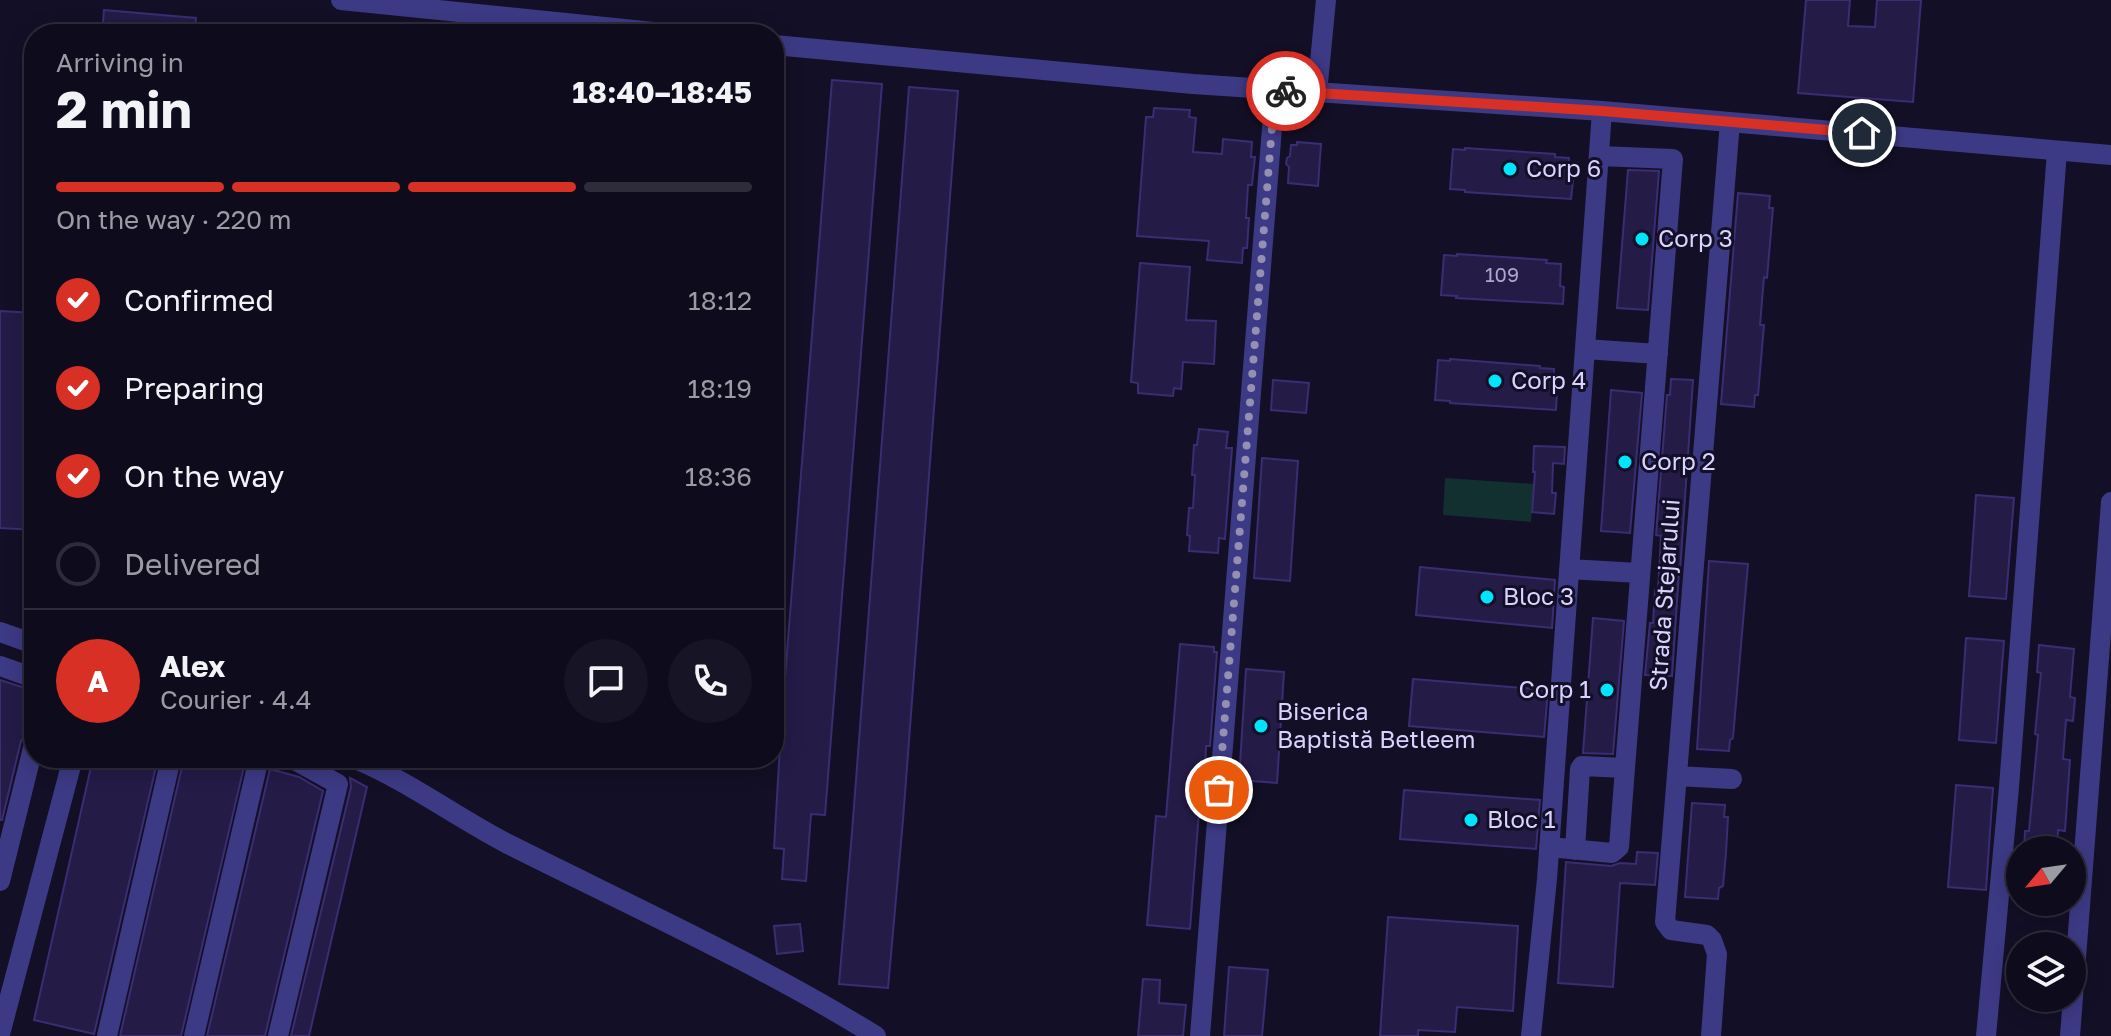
<!DOCTYPE html>
<html lang="en">
<head>
<meta charset="utf-8">
<style>
  body { margin:0; font-family:"Golos Text",sans-serif; background:#171425; color:#f1f3f6; height:100vh; display:flex; flex-direction:column; font-size:30px; white-space:nowrap }
  * { box-sizing:border-box; margin:0 }
  p { font-size:26px; color:#9b9ba3 }
  .icon { flex:none; width:44px; height:44px; fill:none; stroke:currentColor; stroke-width:2; stroke-linecap:round; stroke-linejoin:round }
  .map { position:relative; flex:1; overflow:hidden }
  .panel { position:absolute; left:24px; top:24px; width:760px; height:744px; display:flex; flex-direction:column; background:#0e0b1c; border-radius:32px; box-shadow:0 4px 20px #0003,0 0 0 2px #2e2b3b }
  .panel>* { flex:none }
  .needle { width:52px; rotate:241deg }
  .tools { position:absolute; left:2006px; top:836px; display:grid; gap:16px }
  .tools a { display:grid; place-items:center; width:80px; height:80px; border-radius:50%; background:#0e0b1c; box-shadow:0 4px 20px #0003,0 0 0 2px #2e2b3b; font-size:40px }
  .pin { position:absolute; display:grid; place-items:center; width:68px; height:68px; color:#fff; margin:-34px; border:4px solid #fff; border-radius:50%; box-shadow:0 2px 8px #0007 }
  .courier { position:absolute; display:grid; place-items:center; width:80px; height:80px; margin:-40px; border:6px solid #d93025; border-radius:50%; background:#fff; color:#222; box-shadow:0 2px 10px #0007 }
  .overview em { font-style:normal; font-weight:700 }
  .overview div { display:flex; flex-direction:column-reverse }
  .overview { display:flex; align-items:center; justify-content:space-between; height:136px; padding:0 32px }
  h1 { font-size:52px; font-weight:700; line-height:60px }
  .bar { display:grid; grid-template-columns:repeat(4,1fr); gap:12px 8px; align-content:center; height:96px; padding:0 32px }
  .bar i { height:10px; border-radius:6px; background:#2e2b3b }
  .bar .on { background:#d93025 }
  .bar p { grid-column:span 4 }
  .line { display:flex; align-items:center; gap:20px; padding:0 32px; border-top:2px solid #2e2b3b }
  .line div { flex:1 }
  .round { display:grid; place-items:center; flex:none; width:84px; height:84px; border-radius:42px; background:#171425 }
  ol { padding:0 32px; list-style:none }
  li { display:flex; align-items:center; gap:24px; height:88px }
  li p { margin-inline-start:auto }
  li .icon { padding:8px; border-radius:50%; background:#d93025; color:#fff; stroke-width:4 }
  li:last-child { color:#9b9ba3 }
  li i { width:44px; height:44px; border:4px solid #2e2b3b; border-radius:50% }
  .map>svg:first-child { display:block }
  .green { fill:#12302f }
  .building { fill:#241b47; stroke:#3b2d73; stroke-width:2 }
  .lines { fill:none; stroke-linecap:round; stroke-linejoin:round }
  .minor { stroke:#3d3a85; stroke-width:20 }
  .done { stroke:#948fb3; stroke-width:8; stroke-dasharray:0 14.4 }
  .route { stroke:#d93025; stroke-width:10 }
  .poi-dot { fill:#00e5ff; stroke:#130f26; stroke-width:3 }
  .labels { text-anchor:middle; stroke-width:6; stroke-linejoin:round; paint-order:stroke }
  .number-label { font-size:20px; fill:#aca6d1 }
  .poi-label { font-size:24px; fill:#d9d4ff; stroke:#130f26; text-anchor:start }
  .street-label { font-size:24px; fill:#d9d4ff; stroke:#130f26 }
</style>
</head>
<body>
<div class="map">
<svg width="2111" height="1036" viewBox="0 0 2111 1036">
  <rect width="100%" height="100%" fill="#130f26"/>
  <!-- green -->
  <path class="green" d="M1445 478 1534 484 1531 522 1443 515Z"/>
  <!-- building -->
  <path class="building" d="M1806 0H1850L1848 26 1875 27 1877 0H1921L1913 102 1798 93Z
    M104 10 196 18 195 34H102Z
    M832 80 882 84 825 815 811 814 806 881 782 879 784 849 774 848 781 729Z
    M909 87 958 91 903 820 888 988 839 984 852 832Z
    M1154 108 1190 110 1189 117 1196 118 1193 152 1222 154 1223 139 1252 142 1251 157H1255L1252 185H1248L1246 218H1249L1247 248H1243L1242 263 1207 260 1209 241 1137 236 1146 117H1153Z
    M1297 142 1321 144 1318 186 1288 183 1289 167 1286 164 1287 158 1290 156 1291 145H1297Z
    M1465 148 1555 154V157L1569 158 1568 180 1573 181 1571 199 1465 192V190L1450 189 1453 149 1465 150Z
    M1628 170 1659 171 1648 310 1617 308Z
    M1738 193 1770 196 1769 208H1773L1767 278 1764 277 1760 325H1764L1758 395H1755L1754 407 1721 404Z
    M1457 254 1547 260 1546 263 1561 264 1560 286 1564 287 1563 304 1456 298 1457 296 1441 295 1444 255 1457 256Z
    M1140 263 1190 267 1186 320 1216 321 1214 364 1183 362 1181 389 1174 388 1173 396 1138 393V383L1131 382Z
    M0 311 34 313V530L0 528Z
    M1450 359 1540 366V368L1554 369 1553 392H1557L1556 410 1450 403V401L1435 400 1438 360 1450 361Z
    M1671 379 1693 380 1688 455H1690L1689 468H1687L1680 572H1679L1672 676 1645 675 1650 623H1653L1655 590 1658 591 1661 536 1656 535 1667 395H1670Z
    M1273 380 1309 383 1306 413 1271 410Z
    M1611 390 1642 393 1630 533 1601 531Z
    M1199 429 1228 432 1226 448H1232L1225 539 1219 538 1218 553 1189 551 1190 536 1187 535 1189 508H1193L1195 475H1192L1194 445H1197Z
    M1534 446 1565 447 1564 464 1553 463 1552 493H1556L1554 514 1532 512 1535 472H1533Z
    M1262 458 1298 461 1290 581 1254 578Z
    M1976 495 2014 498 2006 599 1969 596Z
    M1709 561 1748 564 1733 738 1730 740 1729 751 1697 749Z
    M1420 567 1555 580 1552 628 1416 615Z
    M1593 618 1624 621 1613 754 1583 753Z
    M1966 638 2004 641 1996 743 1959 740Z
    M1180 644 1214 647V652H1217L1210 746H1206L1204 808H1201L1199 812 1190 929 1147 925 1156 816 1166 817Z
    M2039 645 2074 649 2070 697 2075 698 2073 721 2066 720 2063 759 2070 760 2065 831 2058 830 2057 850H2024L2025 831H2029L2038 735 2035 734 2041 673 2037 672Z
    M1246 669 1284 672 1277 783 1239 780Z
    M1413 679 1548 690 1544 737 1409 726Z
    M0 680 34 691V704L27 734 21 741 2 820H0Z
    M93 758H158L94 1034 34 1020Z
    M184 758H246L181 1036H120Z
    M270 769 299 777 323 791 265 1036H207Z
    M350 778 367 787 309 1036H291L351 787Z
    M1956 785 1993 788 1986 890 1948 887Z
    M1404 790 1540 800 1536 849 1400 839Z
    M1692 803 1725 805 1724 817H1728L1726 853 1723 886 1719 888 1718 899 1685 897Z
    M1637 852 1658 853 1655 885 1620 883 1613 987 1558 983 1566 862 1611 866 1620 863 1636 864Z
    M1388 917 1518 926 1513 1011 1457 1007 1455 1032 1418 1030V1036H1380Z
    M800 924 803 951 777 954 774 926Z
    M1229 967 1268 970 1262 1036H1224Z
    M1143 979 1160 980 1159 1003 1186 1005 1183 1036H1138Z"/>
  <g class="lines">
    <!-- minor -->
    <path class="minor" d="M341 0 673 34
      M774 45 1193 84 1602 111 2111 155
      M1317 93 1326 0
      M1599 156 1673 159 1625 768
      M1585 349 1658 354
      M1569 569 1639 573
      M0 632 34 644
      M0 666 34 678
      M353 758C409 781 454 816 508 844 631 906 758 963 876 1036
      M1677 776 1732 779
      M1549 847 1612 853 1619 847 1625 768 1582 766 1580 769 1575 850
      M0 881 34 744
      M0 1034 73 758
      M107 1036 171 758
      M194 1036 259 758
      M278 1036 338 784 291 758
      M1200 1036 1275 90
      M1531 1036 1547 879 1602 111
      M1711 1036 1717 954 1712 940 1707 935 1671 930 1665 922 1730 122
      M1986 1036 2009 787 2057 151
      M2070 1036 2111 502"/>
  </g>
  <g class="lines">
    <!-- done -->
    <path class="done" d="M1219 790 1275 90 1286 91"/>
    <!-- route -->
    <path class="route" d="M1286 91 1602 111 1862 133"/>
  </g>
  <!-- markers -->
  <g class="poi-dot">
    <circle cx="1510" cy="169" r="8"/>
    <circle cx="1642" cy="239" r="8"/>
    <circle cx="1495" cy="381" r="8"/>
    <circle cx="1625" cy="462" r="8"/>
    <circle cx="1487" cy="597" r="8"/>
    <circle cx="1607" cy="690" r="8"/>
    <circle cx="1261" cy="726" r="8"/>
    <circle cx="1471" cy="820" r="8"/>
  </g>
  <g class="labels">
    <!-- number labels -->
    <g class="number-label">
      <text x="1502" y="282">109</text>
    </g>
    <!-- poi labels -->
    <g class="poi-label">
      <text x="1526" y="177">Corp 6</text>
      <text x="1658" y="247">Corp 3</text>
      <text x="1511" y="389">Corp 4</text>
      <text x="1641" y="470">Corp 2</text>
      <text x="1503" y="605">Bloc 3</text>
      <text x="1591" y="698" text-anchor="end">Corp 1</text>
      <text x="1277" y="720">Biserica<tspan x="1277" dy="28">Baptistă Betleem</tspan></text>
      <text x="1487" y="828">Bloc 1</text>
    </g>
    <!-- street labels -->
    <g class="street-label">
      <text transform="translate(1665 595) rotate(-86)" y="8">Strada Stejarului</text>
    </g>
  </g>
</svg>
<div class="tools">
<a><svg class="needle" viewBox="-14 -14 28 28"><path d="M0-13l5 13h-10z" fill="#e53935"/><path d="M0 13l5-13h-10z" fill="#9b9ba3"/></svg></a>
<a><svg class="icon" aria-label="layers" viewBox="0 0 24 24"><path d="M12 4l9 5-9 5-9-5zM3 14l9 5 9-5"/></svg></a>
</div>
<div class="pin" style="left:1219px;top:790px;background:#ea580c"><svg class="icon" aria-label="bag" viewBox="0 0 24 24"><path d="M5 8h14l-1 12H6zM9 8a3 3 0 0 1 6 0"/></svg></div>
<div class="pin" style="left:1862px;top:133px;background:#1f2937"><svg class="icon" aria-label="home" viewBox="0 0 24 24"><path d="M3 11l9-7 9 7M6 9v11h12V9"/></svg></div>
<div class="courier" style="left:1286px;top:91px"><svg class="icon" aria-label="bike" viewBox="0 0 24 24"><circle cx="6" cy="16" r="4"/><circle cx="18" cy="16" r="4"/><path d="M6 16l4-8h5l3 8M10 8l3 8H6M13 5h3"/></svg></div>
<section class="panel">
<div class="overview"><div><h1>2 min</h1><p>Arriving in</p></div><em>18:40–18:45</em></div>
<div class="bar"><i class="on"></i><i class="on"></i><i class="on"></i><i></i><p>On the way · 220 m</p></div>
<ol>
<li><svg class="icon" aria-label="check" viewBox="0 0 24 24"><path d="M5 12l5 5 9-10"/></svg>Confirmed<p>18:12</p></li>
<li><svg class="icon" aria-label="check" viewBox="0 0 24 24"><path d="M5 12l5 5 9-10"/></svg>Preparing<p>18:19</p></li>
<li><svg class="icon" aria-label="check" viewBox="0 0 24 24"><path d="M5 12l5 5 9-10"/></svg>On the way<p>18:36</p></li>
<li><i></i>Delivered</li>
</ol>
<div class="line" style="height:144px"><b class="round" style="background:#d93025;color:#fff">A</b><div><b>Alex</b><p>Courier · 4.4</p></div><a class="round"><svg class="icon" aria-label="chat" viewBox="0 0 24 24"><path d="M4 5h16v11H9l-5 4z"/></svg></a><a class="round"><svg class="icon" aria-label="phone" viewBox="0 0 24 24"><path d="M5 4h4l2 5-3 2q2 4 5 5l2-3 5 2v4C11 20 4 13 5 4z"/></svg></a></div>
</section>
</div>
</body>
</html>
